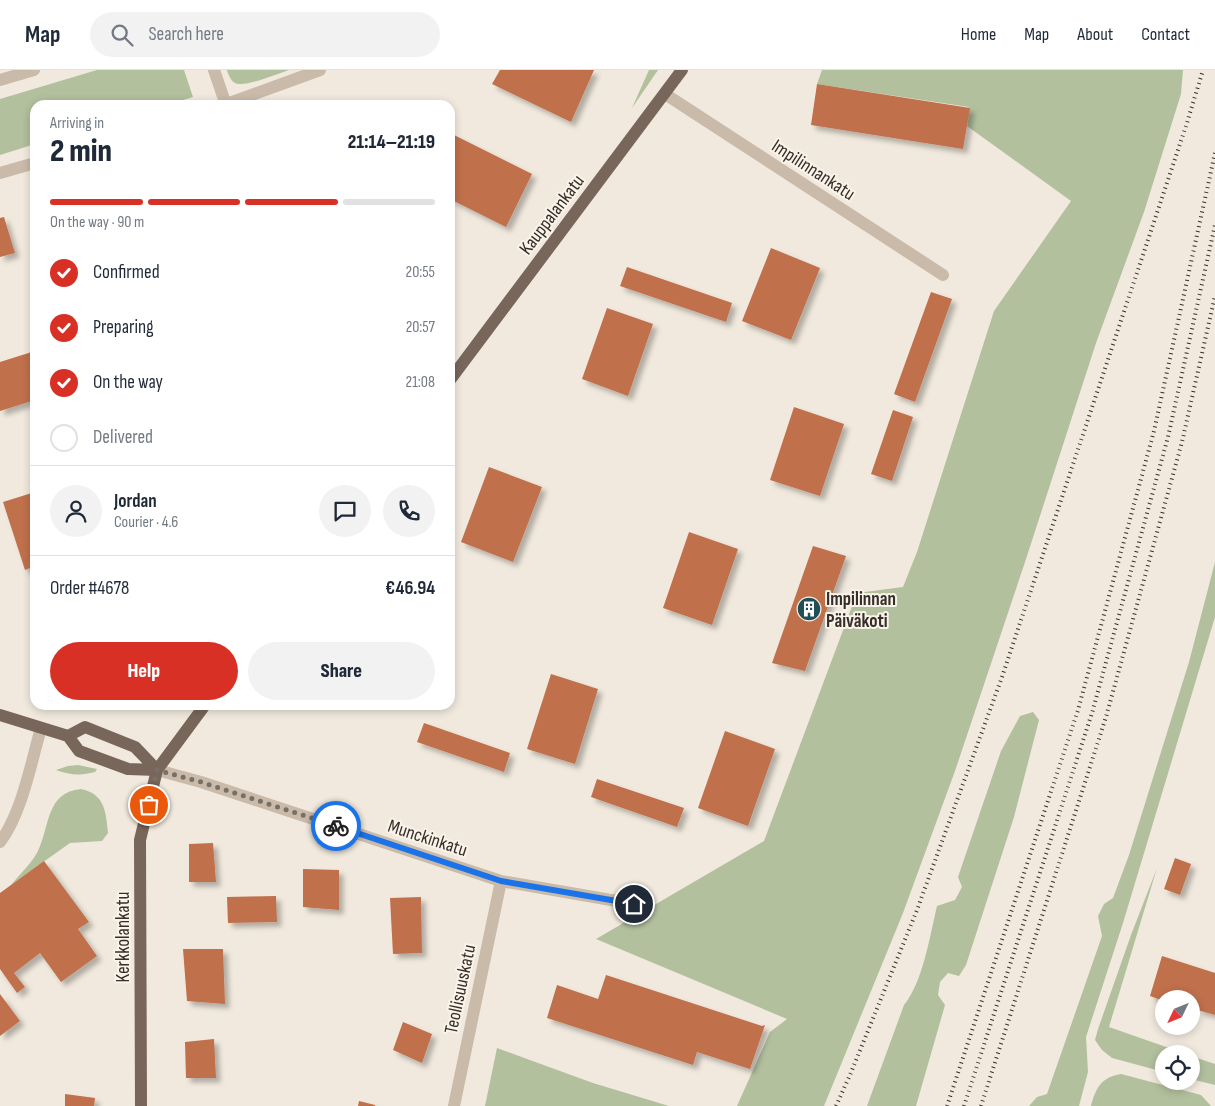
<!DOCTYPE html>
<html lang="en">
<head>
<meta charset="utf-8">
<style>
  body { margin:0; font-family:"Sofia Sans Condensed",sans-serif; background:#f2f2f3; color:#1f2937; height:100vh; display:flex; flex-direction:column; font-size:19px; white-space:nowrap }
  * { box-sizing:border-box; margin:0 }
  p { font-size:16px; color:#747a83 }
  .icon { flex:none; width:28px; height:28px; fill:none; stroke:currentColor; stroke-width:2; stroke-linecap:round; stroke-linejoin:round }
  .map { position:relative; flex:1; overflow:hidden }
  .side { position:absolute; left:30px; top:30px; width:425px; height:610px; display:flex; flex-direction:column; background:#fff; border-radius:15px; box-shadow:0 2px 8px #0003 }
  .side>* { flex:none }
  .needle { width:32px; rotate:227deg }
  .buttons { position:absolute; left:1155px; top:920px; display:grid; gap:10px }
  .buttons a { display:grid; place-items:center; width:45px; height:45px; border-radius:50%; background:#fff; box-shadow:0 2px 8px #0003; font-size:25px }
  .pin { position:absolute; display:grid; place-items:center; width:42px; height:42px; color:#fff; margin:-21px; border:2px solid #fff; border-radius:50%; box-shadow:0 1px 5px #0007 }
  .courier { position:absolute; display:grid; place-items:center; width:50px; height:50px; margin:-25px; border:4px solid #1a73e8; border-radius:50%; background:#fff; color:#222; box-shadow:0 1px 6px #0007 }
  .head em { font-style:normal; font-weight:800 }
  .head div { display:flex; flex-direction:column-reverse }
  .head { display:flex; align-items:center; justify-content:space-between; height:85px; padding:0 20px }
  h1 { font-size:32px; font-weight:800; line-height:38px }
  .bar { display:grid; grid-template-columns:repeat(4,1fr); gap:8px 5px; align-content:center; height:60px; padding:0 20px }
  .bar i { height:6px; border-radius:4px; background:#e0e1e3 }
  .bar .on { background:#d93025 }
  .bar p { grid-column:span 4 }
  .line { display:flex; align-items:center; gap:12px; padding:0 20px; border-top:1px solid #e0e1e3 }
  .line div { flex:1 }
  .round { display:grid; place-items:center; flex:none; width:52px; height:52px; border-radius:26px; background:#f2f2f3 }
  ol { padding:0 20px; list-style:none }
  li { display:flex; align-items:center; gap:15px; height:55px }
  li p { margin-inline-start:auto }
  li .icon { padding:5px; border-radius:50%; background:#d93025; color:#fff; stroke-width:4 }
  li:last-child { color:#747a83 }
  li i { width:28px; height:28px; border:2px solid #e0e1e3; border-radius:50% }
  .primary-button { display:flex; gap:10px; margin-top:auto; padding:10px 20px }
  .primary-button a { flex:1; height:58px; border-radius:30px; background:#d93025; color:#fff; font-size:20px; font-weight:800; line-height:58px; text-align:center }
  .primary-button a+a { background:#f2f2f3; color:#1f2937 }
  header { display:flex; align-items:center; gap:30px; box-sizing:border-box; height:70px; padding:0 25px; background:#fff; border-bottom:1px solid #e0e1e3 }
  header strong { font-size:24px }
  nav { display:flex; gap:28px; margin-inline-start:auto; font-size:18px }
  .search { width:350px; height:45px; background:#f2f2f3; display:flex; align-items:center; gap:12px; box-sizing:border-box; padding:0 18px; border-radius:28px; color:#747a83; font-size:19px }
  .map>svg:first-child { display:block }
  .green { fill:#b2c09e }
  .building { fill:#c06f4c; filter:url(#shadow) }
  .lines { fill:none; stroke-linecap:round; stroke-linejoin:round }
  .minor { stroke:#c9baa9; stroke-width:12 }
  .major { stroke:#78665b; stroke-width:12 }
  .rail { stroke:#362e29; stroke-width:4; stroke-dasharray:1 4; stroke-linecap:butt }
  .done { stroke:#776f68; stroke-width:5; stroke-dasharray:0 9 }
  .route { stroke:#1a73e8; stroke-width:6 }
  .labels { text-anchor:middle; stroke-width:4; stroke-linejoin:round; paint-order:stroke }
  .street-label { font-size:19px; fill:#362e29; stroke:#f9f3e9 }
  .poi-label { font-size:19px; font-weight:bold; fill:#362e29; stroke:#f9f3e9; text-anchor:start }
</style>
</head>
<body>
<header>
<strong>Map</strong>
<div class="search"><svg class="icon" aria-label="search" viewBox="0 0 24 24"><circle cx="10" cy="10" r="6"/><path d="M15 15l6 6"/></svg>Search here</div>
<nav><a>Home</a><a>Map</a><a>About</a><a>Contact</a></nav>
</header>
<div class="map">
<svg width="1215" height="1036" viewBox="0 0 1215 1036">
  <defs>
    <filter id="shadow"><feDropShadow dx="4.5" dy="4.5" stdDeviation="2.5" flood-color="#0004"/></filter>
  </defs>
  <rect width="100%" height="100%" fill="#f1e9dd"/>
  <!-- green -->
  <path class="green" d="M97 0H184L193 27 167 35H35V74L0 85V29Z
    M227 0H289C279 3 245 18 235 13 231 11 228 4 227 0Z
    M649 0H658L632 38Z
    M822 0H1183L1181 24 1144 142 1096 273 1027 486 955 701 903 843 824 1036H737L770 962 787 949 596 869 764 771 857 523 903 517 917 482 994 241 1071 131 967 56 969 37 817 14Z
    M1215 492V547L1123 853 1086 967 1088 1002 1079 1036H1029L1037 1027 1047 1024 1102 866 1098 846 1104 834 1113 828 1129 785 1189 592Z
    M1033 642 1039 650 1014 747 966 895 959 906 948 903 940 912 938 925 945 935 916 1036H867L904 935C923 912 930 865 937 836L955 830 962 817 958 807 1001 681 1020 646Z
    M78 695 97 699 95 702C81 706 70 705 56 700L68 696Z
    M81 719C105 724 106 742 108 763L102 771 70 773 11 815C19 805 32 793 38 781 50 756 46 722 81 719Z
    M1157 798 1109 957 1186 984H1164V1002L1112 988 1102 980 1095 970 1098 959 1131 865Z
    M497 978 593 1013 669 1036H485Z
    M1191 986 1215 994V1015L1191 1009Z
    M1121 1004 1201 1025 1211 1036H1091C1096 1017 1102 1007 1121 1004Z"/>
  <!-- building -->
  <path class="building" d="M500 0H594L571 52 492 14Z
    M817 14 970 38 963 79 811 55Z
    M454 65 532 104 506 157 450 129V73Z
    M4 147 15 183 0 187V148Z
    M771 178 820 198 791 270 742 251Z
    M627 197 732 233 726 252 620 216Z
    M931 222 952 229 915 332 894 324Z
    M607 238 653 254 628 326 582 309Z
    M35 281V330L0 341V292Z
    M794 337 844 354 820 426 770 410Z
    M893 340 913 347 892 411 871 404Z
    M489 397 542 417 513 492 461 472Z
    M35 422V496L25 500 3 432Z
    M689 462 738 479 712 555 663 538Z
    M813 476 846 486 805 601 772 593Z
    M551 604 598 619 575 694 527 679Z
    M424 653 510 683 504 702 417 672Z
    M725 661 775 679 748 756 698 738Z
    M597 709 684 738 677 757 591 727Z
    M213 773 216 812H189V774Z
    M1175 788 1191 794 1180 825 1164 819Z
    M44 791 89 852 78 859 97 886 61 912 40 883 14 903 25 917 17 923 0 899V823Z
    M303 799 339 800V840L303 837Z
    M276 826 277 852 228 853 227 827Z
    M421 827 422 883 393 884 390 828Z
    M183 879H223L225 934 187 931Z
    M1162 886 1215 903V945L1198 940 1199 936 1191 933V929L1173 928 1164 929V931L1150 926Z
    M606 905 762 956 765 955 750 999 697 982 693 995 547 948 557 915 598 929Z
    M0 924 20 951 0 966Z
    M403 952 432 964 422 993 393 980Z
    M214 969 216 1008H186L185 972Z
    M65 1024 95 1028 94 1036H65Z
    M359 1031 375 1035V1036H358Z"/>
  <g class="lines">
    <!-- minor -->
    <path class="minor" d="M214 0 226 35
      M0 10 34 0
      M665 24 943 205
      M224 35 320 0
      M0 103 35 93
      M157 700 201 712 501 811 634 834
      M0 772C22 743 31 693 41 658
      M454 1036 501 811"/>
    <!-- major -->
    <path class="major" d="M450 310 682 0
      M0 645 68 666 79 681 128 699 157 700
      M68 666 85 657 135 677 157 700
      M141 1036 140 770 157 700 205 635"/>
    <!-- rail -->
    <path class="rail" d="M836 1036 850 1005 917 840 1002 607 1186 56 1203 0
      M947 1036 1078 640 1154 361 1215 83
      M964 1036 1092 643 1168 367 1215 155
      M981 1036 1106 647 1182 372 1215 226"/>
  </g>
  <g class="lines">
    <!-- done -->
    <path class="done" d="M149 735 157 700 201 712 336 756"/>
    <!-- route -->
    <path class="route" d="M336 756 501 811 634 834"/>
  </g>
  <!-- icons -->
  <defs>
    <g id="building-disc" transform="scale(1.25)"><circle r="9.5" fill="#204f56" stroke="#f9f3e9"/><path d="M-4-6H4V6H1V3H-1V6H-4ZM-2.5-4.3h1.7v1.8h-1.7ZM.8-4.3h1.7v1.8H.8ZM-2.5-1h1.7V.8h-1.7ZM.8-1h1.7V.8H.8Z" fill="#fff"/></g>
  </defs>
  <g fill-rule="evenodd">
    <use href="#building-disc" x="809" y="539"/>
  </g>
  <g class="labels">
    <!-- street labels -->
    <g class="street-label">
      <text transform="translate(814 99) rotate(33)" y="7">Impilinnankatu</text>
      <text transform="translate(551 144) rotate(-53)" y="7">Kauppalankatu</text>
      <text transform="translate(428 767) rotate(18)" y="7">Munckinkatu</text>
      <text transform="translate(122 867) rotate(-90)" y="7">Kerkkolankatu</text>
      <text transform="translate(459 919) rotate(-78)" y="7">Teollisuuskatu</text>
    </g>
    <!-- poi labels -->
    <g class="poi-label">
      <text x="826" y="535">Impilinnan<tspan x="826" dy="22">Päiväkoti</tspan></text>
    </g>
  </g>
</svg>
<div class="buttons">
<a><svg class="needle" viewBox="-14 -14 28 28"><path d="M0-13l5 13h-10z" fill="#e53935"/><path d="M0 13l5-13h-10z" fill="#747a83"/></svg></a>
<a><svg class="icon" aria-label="locate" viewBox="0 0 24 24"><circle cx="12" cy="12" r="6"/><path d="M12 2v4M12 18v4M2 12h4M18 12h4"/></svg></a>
</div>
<div class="pin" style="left:149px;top:735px;background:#ea580c"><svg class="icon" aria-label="bag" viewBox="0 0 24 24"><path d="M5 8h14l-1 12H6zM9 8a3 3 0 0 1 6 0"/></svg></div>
<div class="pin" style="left:634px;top:834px;background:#1f2937"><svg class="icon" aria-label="home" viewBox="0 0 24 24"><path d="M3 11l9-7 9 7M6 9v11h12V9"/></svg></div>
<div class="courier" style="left:336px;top:756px"><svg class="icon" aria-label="bike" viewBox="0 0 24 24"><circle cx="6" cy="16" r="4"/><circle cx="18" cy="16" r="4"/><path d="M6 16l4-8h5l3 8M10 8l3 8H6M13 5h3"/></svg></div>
<section class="side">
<div class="head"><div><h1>2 min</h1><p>Arriving in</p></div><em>21:14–21:19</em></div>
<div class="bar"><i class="on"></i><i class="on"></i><i class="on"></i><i></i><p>On the way · 90 m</p></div>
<ol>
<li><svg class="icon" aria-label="check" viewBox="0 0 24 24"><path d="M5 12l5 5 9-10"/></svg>Confirmed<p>20:55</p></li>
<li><svg class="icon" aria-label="check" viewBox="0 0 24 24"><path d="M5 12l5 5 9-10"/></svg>Preparing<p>20:57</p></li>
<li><svg class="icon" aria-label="check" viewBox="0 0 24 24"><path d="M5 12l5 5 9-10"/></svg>On the way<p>21:08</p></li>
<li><i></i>Delivered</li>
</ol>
<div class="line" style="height:90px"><a class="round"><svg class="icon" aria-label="person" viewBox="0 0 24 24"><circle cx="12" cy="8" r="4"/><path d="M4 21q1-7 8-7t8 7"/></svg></a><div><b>Jordan</b><p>Courier · 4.6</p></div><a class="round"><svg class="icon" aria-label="chat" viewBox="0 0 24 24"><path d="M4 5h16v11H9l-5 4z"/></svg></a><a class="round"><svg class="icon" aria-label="phone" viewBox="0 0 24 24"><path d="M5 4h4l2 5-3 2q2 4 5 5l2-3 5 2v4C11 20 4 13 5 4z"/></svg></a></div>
<div class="line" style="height:65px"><div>Order #4678</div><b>€46.94</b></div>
<div class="primary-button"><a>Help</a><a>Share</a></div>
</section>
</div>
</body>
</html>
